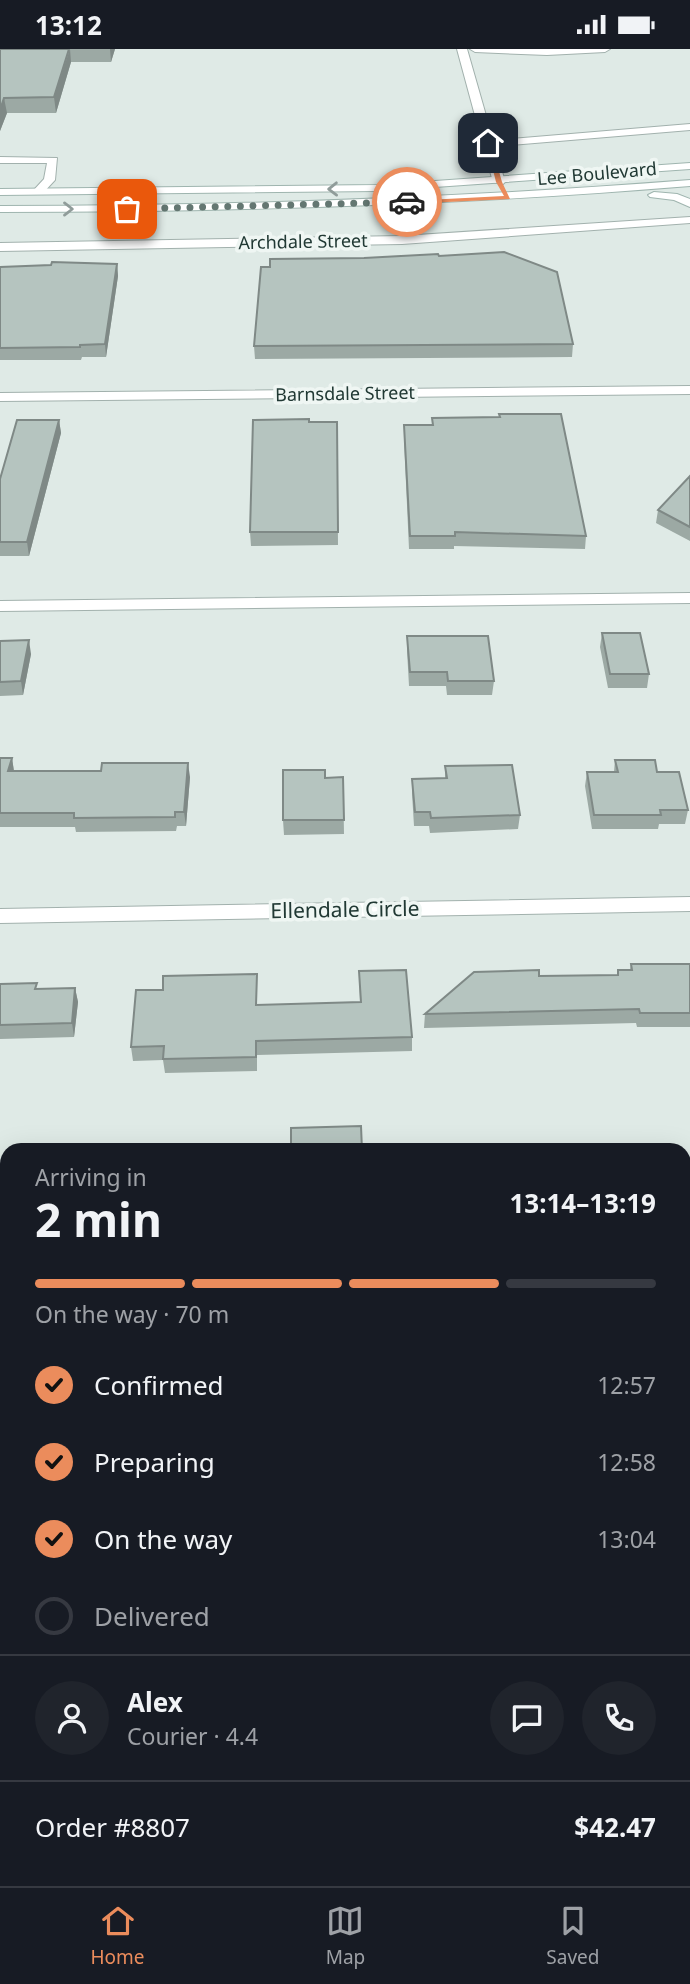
<!DOCTYPE html>
<html lang="en">
<head>
<meta charset="utf-8">
<style>
  body { margin:0; font-family:"Noto Sans",sans-serif; background:#20242c; color:#f1f3f6; height:100vh; display:flex; flex-direction:column; font-size:26px; white-space:nowrap }
  * { box-sizing:border-box; margin:0 }
  p { font-size:23px; color:#9ea1a6 }
  .icon { flex:none; width:38px; height:38px; fill:none; stroke:currentColor; stroke-width:2; stroke-linecap:round; stroke-linejoin:round }
  .map { position:relative; flex:1; overflow:hidden }
  .side { position:absolute; left:0px; top:1094px; width:691px; height:744px; display:flex; flex-direction:column; background:#171b24; border-radius:21px 21px 0 0; box-shadow:0 7px 28px #0002 }
  .side>* { flex:none }
  .pin { position:absolute; display:grid; place-items:center; width:60px; height:60px; color:#fff; margin:-30px; border-radius:14px; box-shadow:0 4px 10px #0006 }
  .courier { position:absolute; display:grid; place-items:center; width:70px; height:70px; margin:-35px; border:5px solid #eb8c5c; border-radius:50%; background:#fff; color:#222; box-shadow:0 2px 9px #0007 }
  .summary em { font-style:normal; font-weight:700 }
  .summary div { display:flex; flex-direction:column-reverse }
  .summary { display:flex; align-items:center; justify-content:space-between; height:119px; padding:0 35px }
  h1 { font-size:46px; font-weight:700; line-height:52px }
  .bar { display:grid; grid-template-columns:repeat(4,1fr); gap:10px 7px; align-content:center; height:84px; padding:0 35px }
  .bar i { height:9px; border-radius:5px; background:#363941 }
  .bar .current { background:#eb8c5c }
  .bar p { grid-column:span 4 }
  .line { display:flex; align-items:center; gap:18px; padding:0 35px; border-top:2px solid #363941 }
  .line div { flex:1 }
  .round { display:grid; place-items:center; flex:none; width:74px; height:74px; border-radius:37px; background:#20242c }
  ol { padding:0 35px; list-style:none }
  li { display:flex; align-items:center; gap:21px; height:77px }
  li p { margin-inline-start:auto }
  li .icon { padding:7px; border-radius:50%; background:#eb8c5c; color:#111; stroke-width:4 }
  li:last-child { color:#9ea1a6 }
  li i { width:38px; height:38px; border:4px solid #363941; border-radius:50% }
  .status { display:flex; justify-content:space-between; align-items:center; height:49px; padding:0 35px; background:#171b24; direction:ltr }
  .status svg { height:19px; fill:currentColor }
  .tabs { display:flex; justify-content:space-around; align-items:center; height:98px; border-top:2px solid #363941; background:#171b24; font-size:19px; color:#9ea1a6 }
  .tabs a { display:grid; justify-items:center; gap:4px }
  .tabs .current { color:#eb8c5c }
  .map>svg:first-child { display:block }
  .lines { fill:none; stroke-linecap:round; stroke-linejoin:round }
  .service-casing { stroke:#a2b1ad; stroke-width:2 }
  .minor-casing { stroke:#a2b1ad; stroke-width:2 }
  .secondary-casing { stroke:#9fb5af; stroke-width:2 }
  .service { fill:#fff; fill-rule:evenodd }
  .minor { fill:#fff; fill-rule:evenodd }
  .secondary { fill:#fff; fill-rule:evenodd }
  .wall { fill:#9ca9a4 }
  .shaded-wall { fill:#7f8986 }
  .building { fill:#b5c4bf; stroke:#7f8986; stroke-width:2 }
  .oneway { stroke:#909c9a }
  .route { fill:#eb8c5c }
  .done { stroke:#647772; stroke-width:7; stroke-dasharray:0 12.6 }
  .labels { text-anchor:middle; stroke-width:7; stroke-linejoin:round; paint-order:stroke }
  .far-street-label { font-size:18px; fill:#213934; stroke:#eff6f3 }
  .street-label { font-size:21px; fill:#213934; stroke:#eff6f3 }
</style>
</head>
<body>
<div class="status"><b>13:12</b><svg viewBox="0 0 49 12"><path d="M0 12V9h3v3zM5 12V6h3v6zM10 12V3h3v9zM15 12V0h3v12zM26 1h20v11H26zM47 4h2v5h-2z"/></svg></div>
<div class="map">
<svg width="690" height="1837" viewBox="0 0 690 1837">
  <rect width="100%" height="100%" fill="#dfeae6"/>
  <g class="lines">
    <!-- service casing -->
    <g class="service-casing">
      <path id="service" d="M690 75V81L488 98 483 95 488 92Z
        M0 108 57 109 55 131 42 145H34L32 143 44 130 47 114H0Z"/>
    </g>
    <!-- minor casing -->
    <g class="minor-casing">
      <path id="minor" d="M457 0H467L505 133 503 135 493 133Z
        M470 0H610L605 3 547 6 475 3Z
        M690 168V174L402 195 0 202V194L402 187Z
        M690 337V345L0 352V344Z
        M690 544V554L0 562V552Z
        M690 848V862L0 874V860Z
        M684 1339H690V1363H684Z
        M0 1353H7V1377H0Z"/>
    </g>
    <!-- secondary casing -->
    <g class="secondary-casing">
      <path id="secondary" d="M690 114V120L378 142 0 146V140L378 136Z
        M690 131V137C460 156 231 163 0 163V157C231 157 460 149 690 131Z
        M654 143 677 145 690 150V158L674 151 650 148 648 146Z"/>
    </g>
    <!-- service -->
    <use href="#service" class="service"/>
    <!-- minor -->
    <use href="#minor" class="minor"/>
    <!-- secondary -->
    <use href="#secondary" class="secondary"/>
  </g>
  <!-- wall -->
  <path class="wall" d="M0 0H115L111 13H71L56 64H7L0 82Z
    M439 207 573 295 572 308 255 310 254 297 270 218 364 209Z
    M117 215 118 227 106 308H82L81 311H0V218Z
    M499 365 586 487 585 500 454 497V500H409L404 390V376H432V369L499 368Z
    M59 371 61 384 29 507H0V430Z
    M309 373H337L338 496 251 497 250 483Z
    M690 427V492L656 474 658 461Z
    M602 584 649 625 647 639H608L600 598Z
    M407 587 494 632 492 646H447L446 637H409L407 601Z
    M0 592 31 605 23 646 0 647Z
    M0 709H12L14 722 190 728 186 777H177L176 782 76 783 75 778H0Z
    M615 711 657 723 688 761 685 775H659L658 780H592L585 737 587 723H614Z
    M445 717 520 766 518 780 430 784 429 777H414L412 744V730L445 729Z
    M343 728 344 785 284 786 283 771 325 729Z
    M631 915H690V978H637L636 974 424 979 425 965 539 927 617 926 618 921H630Z
    M359 922 412 988V1002L257 1006V1022L165 1024 163 1011 133 1012 131 998 257 939V956L360 953Z
    M0 935 38 940 75 939 78 953 74 988 0 990Z
    M0 1124H7V1217H5L4 1225H0Z
    M684 1133H690V1210H687L686 1202H684Z
    M684 1474H690V1559H684Z
    M0 1494H7V1606H0Z"/>
  <!-- shaded-wall -->
  <path class="shaded-wall" d="M70 0 71 13 56 64 54 48Z
    M110 0H115L111 13Z
    M4 49 7 64 0 82V61Z
    M117 215 118 227 106 308 105 295Z
    M59 371 61 384 29 507 27 493Z
    M29 591 31 605 23 646 21 632Z
    M12 709 14 723 8 722Z
    M188 714 190 728 186 777 184 763Z
    M75 939 78 953 74 988 72 974Z
    M1 1202 5 1217 4 1225 0 1212Z"/>
  <!-- building -->
  <path class="building" d="M0 0H69L54 48 4 49 0 61Z
    M504 203 557 223 573 295 254 297 261 218H270V210L364 209 438 205 439 207Z
    M52 213 117 215 105 295 80 296V298L0 299V218L51 216Z
    M499 365H561L586 487 455 483V487H410L404 376H433L432 369 500 368Z
    M309 370V373H337L338 483H250L253 371Z
    M17 371H59L27 493H0V430Z
    M690 427V478L658 461Z
    M602 584H640L649 625H610Z
    M407 587H488L494 632H448L447 623H410Z
    M29 591 21 632 0 633V592Z
    M0 709H12L8 722H101L102 714H188L184 763H175V768L74 769V764H0Z
    M615 711H655L657 723H679L688 761H660L661 766H594L587 723H618Z
    M512 716 520 766 431 769 430 763H415L412 730 447 729 445 717Z
    M283 721H325V729L343 728 344 771H283Z
    M631 915H690V964H640L639 960 425 965 474 923 539 921V927L618 926V921H632Z
    M406 921 412 988 256 992V1008L163 1010 164 997 131 998 136 941H163V927L257 925 256 956 361 953 359 922Z
    M37 934 35 940 75 939 72 974 0 976V935Z
    M361 1077 362 1101H291V1079Z
    M604 1099 605 1101 525 1100Z
    M0 1124H7V1202H1L0 1208Z
    M684 1133H690V1190V1188H684Z
    M684 1474H690V1547L684 1548Z
    M0 1494H7V1594H0Z"/>
  <!-- one-way arrows -->
  <defs><path id="oneway-chevron" d="M-2-3.5L2.5 0L-2 3.5" fill="none" stroke-width="1.6" stroke-linecap="round" stroke-linejoin="round" transform="scale(1.75)"/></defs>
  <g class="oneway">
    <use href="#oneway-chevron" transform="translate(333 140) rotate(179)"/>
    <use href="#oneway-chevron" transform="translate(68 160)"/>
  </g>
  <!-- route -->
  <path class="route" d="M486 93 491 94 502 133 510 150 405 155 407 152 504 147 496 133Z"/>
  <g class="lines">
    <!-- done -->
    <path class="done" d="M127 160 407 153"/>
  </g>
  <g class="labels">
    <!-- far-street labels -->
    <g class="far-street-label">
      <text transform="translate(597 125) rotate(-5)" y="6">Lee Boulevard</text>
      <text transform="translate(303 193) rotate(-1)" y="6">Archdale Street</text>
      <text transform="translate(345 345) rotate(-1)" y="6">Barnsdale Street</text>
    </g>
    <!-- street labels -->
    <g class="street-label">
      <text transform="translate(345 861) rotate(-1)" y="7">Ellendale Circle</text>
    </g>
  </g>
</svg>
<div class="pin" style="left:127px;top:160px;background:#ea580c"><svg class="icon" aria-label="bag" viewBox="0 0 24 24"><path d="M5 8h14l-1 12H6zM9 8a3 3 0 0 1 6 0"/></svg></div>
<div class="pin" style="left:488px;top:94px;background:#1f2937"><svg class="icon" aria-label="home" viewBox="0 0 24 24"><path d="M3 11l9-7 9 7M6 9v11h12V9"/></svg></div>
<div class="courier" style="left:407px;top:153px"><svg class="icon" aria-label="car" viewBox="0 0 24 24"><path d="M5 17H2v-5l4-1 3-4h7l3 4 3 1v5h-3M9 17h6M6 11h13"/><circle cx="7" cy="17" r="2"/><circle cx="17" cy="17" r="2"/></svg></div>
<section class="side">
<div class="summary"><div><h1>2 min</h1><p>Arriving in</p></div><em>13:14–13:19</em></div>
<div class="bar"><i class="current"></i><i class="current"></i><i class="current"></i><i></i><p>On the way · 70 m</p></div>
<ol>
<li><svg class="icon" aria-label="check" viewBox="0 0 24 24"><path d="M5 12l5 5 9-10"/></svg>Confirmed<p>12:57</p></li>
<li><svg class="icon" aria-label="check" viewBox="0 0 24 24"><path d="M5 12l5 5 9-10"/></svg>Preparing<p>12:58</p></li>
<li><svg class="icon" aria-label="check" viewBox="0 0 24 24"><path d="M5 12l5 5 9-10"/></svg>On the way<p>13:04</p></li>
<li><i></i>Delivered</li>
</ol>
<div class="line" style="height:126px"><a class="round"><svg class="icon" aria-label="person" viewBox="0 0 24 24"><circle cx="12" cy="8" r="4"/><path d="M4 21q1-7 8-7t8 7"/></svg></a><div><b>Alex</b><p>Courier · 4.4</p></div><a class="round"><svg class="icon" aria-label="chat" viewBox="0 0 24 24"><path d="M4 5h16v11H9l-5 4z"/></svg></a><a class="round"><svg class="icon" aria-label="phone" viewBox="0 0 24 24"><path d="M5 4h4l2 5-3 2q2 4 5 5l2-3 5 2v4C11 20 4 13 5 4z"/></svg></a></div>
<div class="line" style="height:91px"><div>Order #8807</div><b>$42.47</b></div>
</section>
</div>
<nav class="tabs">
<a class="current"><svg class="icon" aria-label="home" viewBox="0 0 24 24"><path d="M3 11l9-7 9 7M6 9v11h12V9"/></svg>Home</a>
<a><svg class="icon" aria-label="map" viewBox="0 0 24 24"><path d="M3 6l6-2 6 2 6-2v14l-6 2-6-2-6 2zM9 4v14M15 6v14"/></svg>Map</a>
<a><svg class="icon" aria-label="saved" viewBox="0 0 24 24"><path d="M7 4h10v16l-5-4-5 4z"/></svg>Saved</a>
</nav>
</body>
</html>
